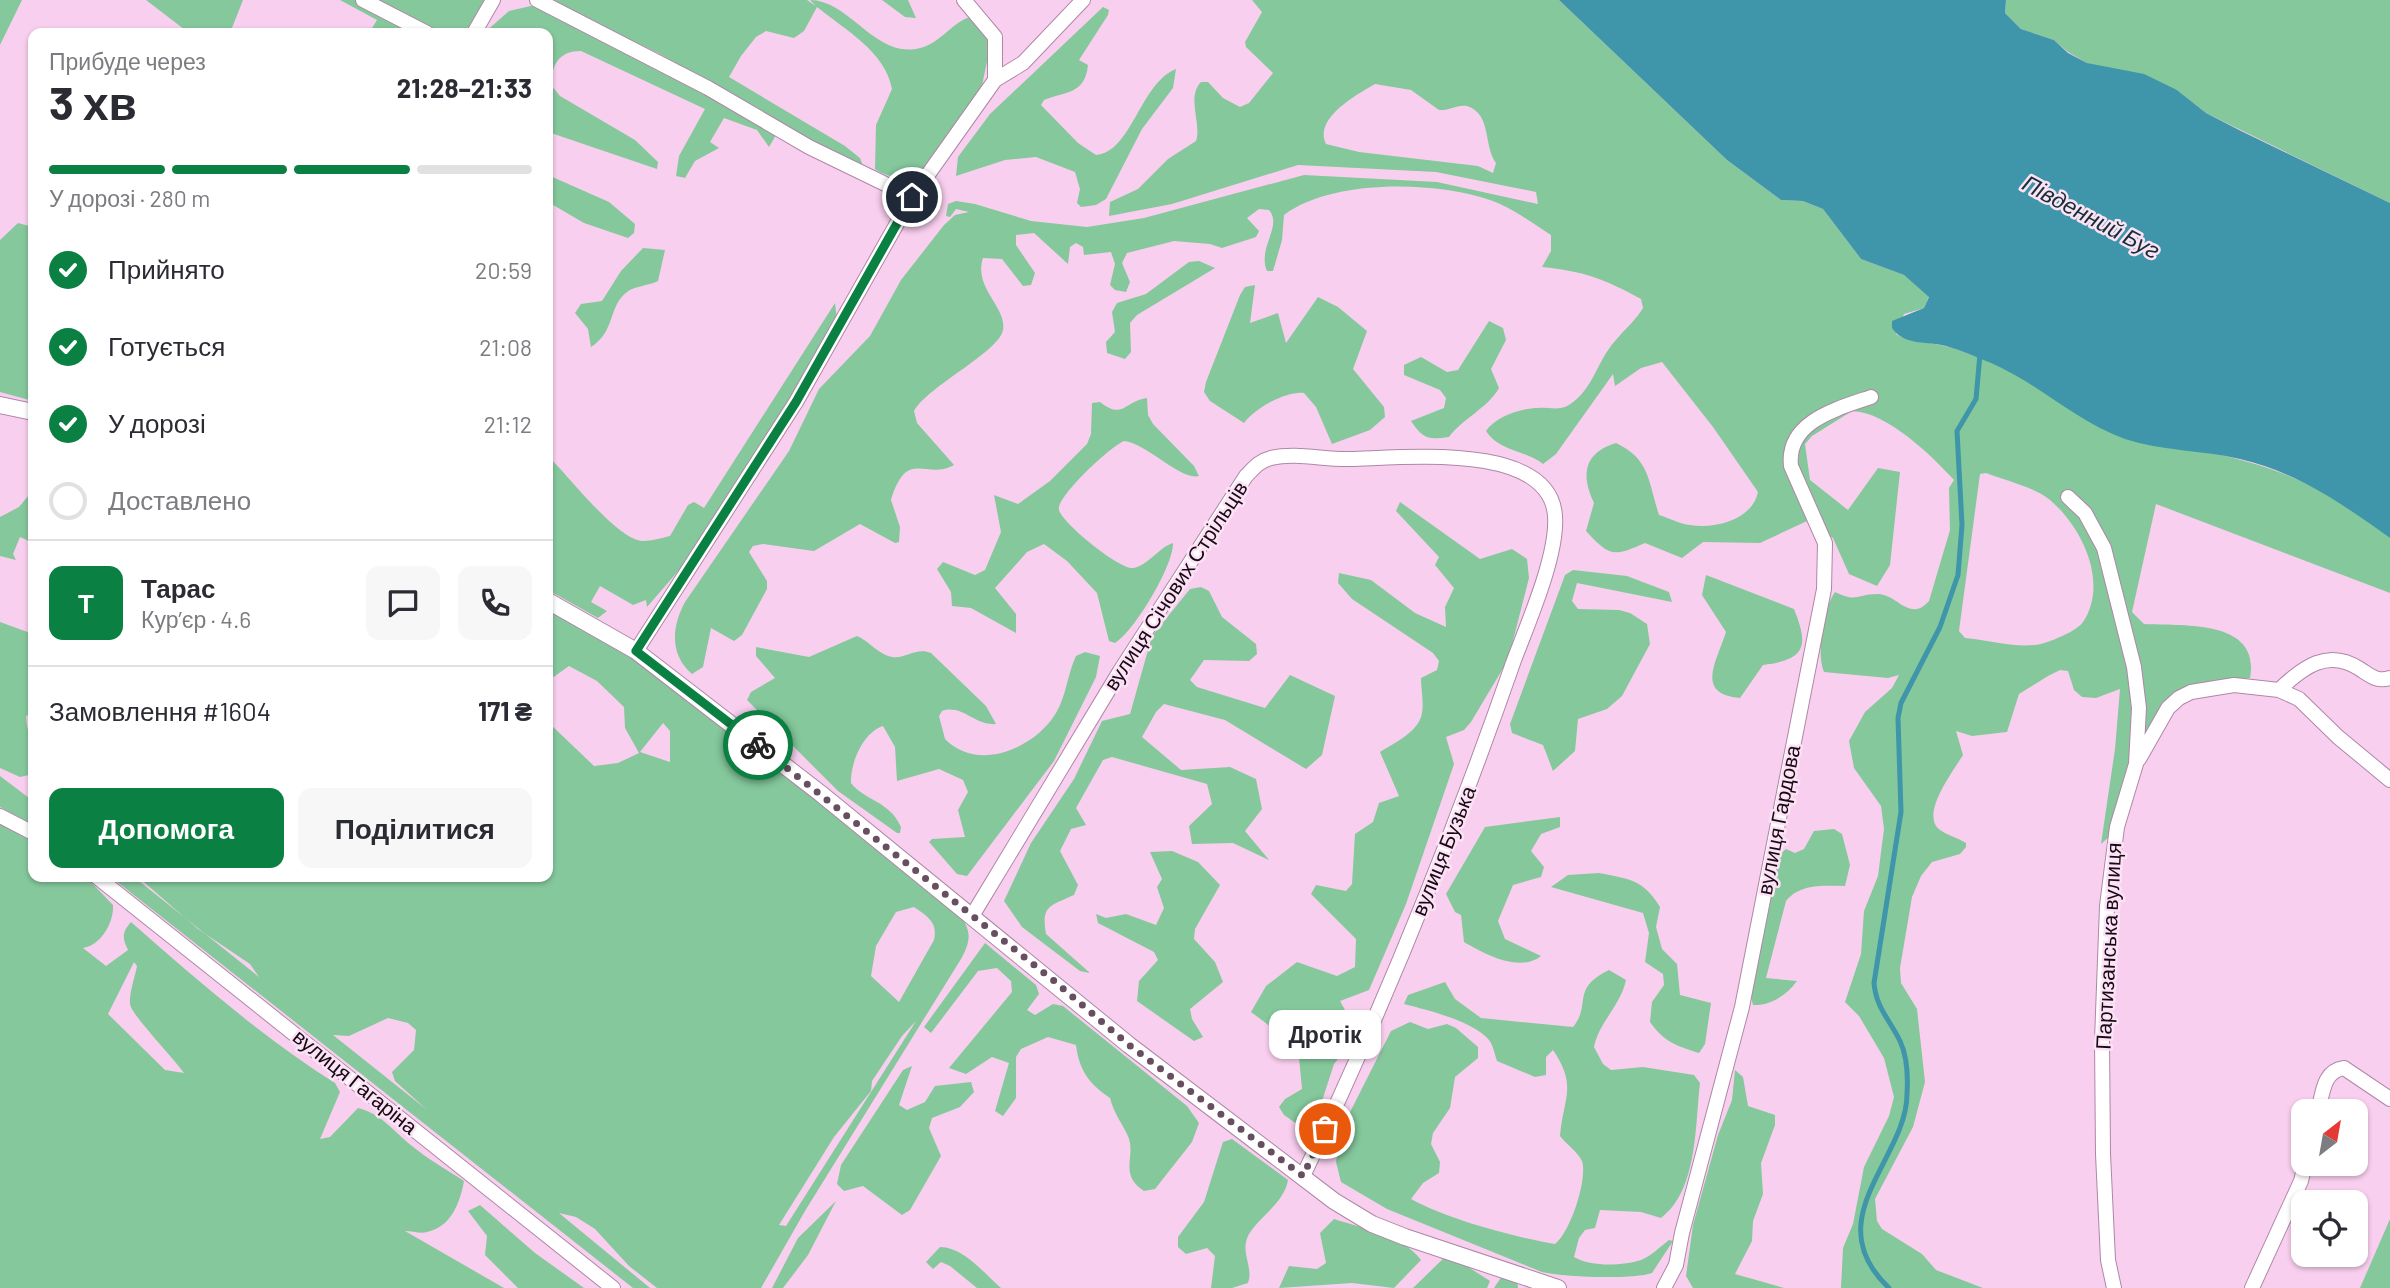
<!DOCTYPE html>
<html lang="uk">
<head>
<meta charset="utf-8">
<style>
  body { margin:0; font-family:Barlow,sans-serif; background:#f7f7f7; color:#2b2b33; height:100vh; display:flex; flex-direction:column; font-size:26px; white-space:nowrap }
  * { box-sizing:border-box; margin:0 }
  p { font-size:23px; color:#7c7c81 }
  .icon { flex:none; width:38px; height:38px; fill:none; stroke:currentColor; stroke-width:2; stroke-linecap:round; stroke-linejoin:round }
  .map { position:relative; flex:1; overflow:hidden }
  .sheet { position:absolute; left:28px; top:28px; width:525px; height:854px; display:flex; flex-direction:column; background:#fff; border-radius:14px; box-shadow:0 2px 5px #0004 }
  .sheet>* { flex:none }
  .needle { width:46px; rotate:31deg }
  .tools { position:absolute; left:2291px; top:1099px; display:grid; gap:14px }
  .tools a { display:grid; place-items:center; width:77px; height:77px; border-radius:14px; background:#fff; box-shadow:0 2px 5px #0004; font-size:35px }
  .pin { position:absolute; display:grid; place-items:center; width:60px; height:60px; color:#fff; margin:-30px; border:4px solid #fff; border-radius:50%; box-shadow:0 2px 7px #0007 }
  .courier { position:absolute; display:grid; place-items:center; width:70px; height:70px; margin:-35px; border:5px solid #0b8043; border-radius:50%; background:#fff; color:#222; box-shadow:0 2px 9px #0007 }
  .bubble { position:absolute; height:49px; border-radius:14px; background:#fff; box-shadow:0 2px 5px #0004; font-size:23px; font-weight:700; line-height:49px; text-align:center }
  .summary em { font-style:normal; font-weight:700 }
  .summary div { display:flex; flex-direction:column-reverse }
  .summary { display:flex; align-items:center; justify-content:space-between; height:119px; padding:0 21px }
  h1 { font-size:46px; font-weight:700; line-height:52px }
  .bar { display:grid; grid-template-columns:repeat(4,1fr); gap:10px 7px; align-content:center; height:84px; padding:0 21px }
  .bar i { height:9px; border-radius:5px; background:#e1e1e2 }
  .bar .current { background:#0b8043 }
  .bar p { grid-column:span 4 }
  .line { display:flex; align-items:center; gap:18px; padding:0 21px; border-top:2px solid #e1e1e2 }
  .line div { flex:1 }
  .round { display:grid; place-items:center; flex:none; width:74px; height:74px; border-radius:14px; background:#f7f7f7 }
  ol { padding:0 21px; list-style:none }
  li { display:flex; align-items:center; gap:21px; height:77px }
  li p { margin-inline-start:auto }
  li .icon { padding:7px; border-radius:50%; background:#0b8043; color:#fff; stroke-width:4 }
  li:last-child { color:#7c7c81 }
  li i { width:38px; height:38px; border:4px solid #e1e1e2; border-radius:50% }
  .cta { display:flex; gap:14px; margin-top:auto; padding:14px 21px }
  .cta a { flex:1; height:80px; border-radius:14px; background:#0b8043; color:#fff; font-size:28px; font-weight:700; line-height:80px; text-align:center }
  .cta a+a { background:#f7f7f7; color:#2b2b33 }
  .map>svg:first-child { display:block }
  .green { fill:#85c89c; fill-rule:evenodd }
  .water { fill:#3f95a9 }
  .lines { fill:none; stroke-linecap:round; stroke-linejoin:round }
  .stream { stroke:#3f95a9; stroke-width:5 }
  .minor-casing { stroke:#af87a6; stroke-width:16 }
  .tertiary-casing { stroke:#af87a6; stroke-width:18 }
  .minor { stroke:#fff; stroke-width:14 }
  .tertiary { stroke:#fff; stroke-width:16 }
  .done { stroke:#674f61; stroke-width:7; stroke-dasharray:0 12.6 }
  .route { stroke:#0b8043; stroke-width:9 }
  .labels { text-anchor:middle; stroke-width:5; stroke-linejoin:round; paint-order:stroke }
  .street-label { font-size:21px; fill:#180a15; stroke:#fce2f5 }
  .water-label { font-size:23px; font-style:italic; fill:#142f36; stroke:#fce2f5 }
</style>
</head>
<body>
<div class="map">
<svg width="2390" height="1288" viewBox="0 0 2390 1288">
  <rect width="100%" height="100%" fill="#f9cfef"/>
  <!-- green -->
  <path class="green" d="M0 0H22L0 45Z
    M146 0H243L230 33H189Z
    M340 0H367L425 33H369L377 20Z
    M374 0H489L466 33H435Z
    M547 0H807L816 6 810 0C850 0 876 60 920 48 941 43 951 23 970 17L988 34V57L980 95 922 173C909 181 887 178 875 169L876 125 892 89C885 51 845 30 817 7L804 31 794 38 766 31 756 37 741 56 729 77 845 146 860 158 864 168 809 141 658 53Z
    M882 0H908L916 18 905 17Z
    M1252 0H1559L1727 160 1781 200 1803 201 1823 209 1861 259 1904 275 1929 296 1924 308 1904 314 1896 334 1901 337 1954 348 1992 363 2168 448C2235 452 2305 476 2360 514 2371 521 2380 530 2390 538V593L2156 504 2132 612 2144 624C2183 626 2261 619 2250 678 2215 685 2186 674 2161 707L2110 836 2101 844 2115 749 2120 689 2096 698 2082 697 2074 690 2068 671 2060 670 2048 676 2019 694 2007 732 1972 736 1956 731 1963 755C1954 770 1919 815 1940 830 1947 835 1958 838 1966 843V847L1960 854 1932 862 1921 876 1912 897 1900 968 1901 983 1917 1009 1925 1082 1913 1127 1875 1199 1877 1221 1882 1229 1922 1254 1936 1270 1983 1288H1841L1843 1248 1853 1224 1864 1167 1889 1116 1894 1097 1884 1058 1859 1016 1845 1002 1861 954 1864 911 1878 876 1884 829 1881 806 1854 768 1849 741 1865 712 1892 688 1899 675 1888 678 1824 672C1816 653 1823 609 1835 592 1857 603 1857 594 1878 594 1897 594 1910 623 1929 601L1950 530 1949 488 1954 480C1931 455 1887 412 1852 411L1812 436 1805 444 1810 480 1848 510 1878 468 1900 472 1890 565 1877 586 1849 574 1833 538 1807 521 1760 543 1703 542 1682 558 1645 543C1613 557 1610 557 1586 531L1594 503C1581 476 1583 453 1616 443 1650 459 1648 481 1659 515 1669 518 1680 524 1690 525 1716 529 1752 520 1758 492L1713 427 1662 362 1641 368 1615 386 1613 374 1556 454 1543 464C1526 450 1500 452 1486 431 1495 417 1521 408 1538 408 1549 407 1559 411 1569 405 1593 390 1597 361 1615 341 1625 329 1635 321 1643 308L1641 299C1605 279 1583 271 1542 267L1551 251V235C1532 223 1511 207 1490 200 1434 181 1332 179 1284 215L1282 240 1273 271H1267C1257 248 1283 226 1269 210L1259 209 1247 218 1259 231 1256 237 1222 248 1210 244 1174 241 1127 253 1122 263 1130 282 1126 292 1115 290 1110 285 1115 264 1111 252 1084 255 1083 247 1076 243 1070 247 1068 264 1034 233 1016 235V245L1035 273 1031 285 1023 286 1002 259 983 258C973 288 1007 307 1003 330 999 352 928 386 914 411L917 423 954 465C926 481 907 447 891 500L900 527 899 542 895 543 860 524 814 551 763 544 753 546 749 552 767 581V589L742 635 734 641 711 628 703 667 692 674C669 654 672 626 685 602L789 451 819 389 870 336 901 280 944 225 955 215 969 212 956 209 950 217 946 216 948 204 956 201 975 204 1031 221 1087 227 1144 218 1304 175 1437 182 1538 204 1536 192 1436 172 1298 165 1172 204 1109 216 1110 202 1138 189 1168 159 1196 141C1202 123 1186 98 1201 82H1208L1223 98 1240 107 1249 103 1273 73 1246 47 1245 42 1262 12ZM1375 84 1411 90 1439 110C1449 111 1457 104 1467 106 1492 114 1483 145 1496 163L1493 173 1478 166 1359 152 1326 144C1313 118 1358 94 1375 84ZM1986 473C2004 480 2030 486 2046 497 2080 522 2110 582 2083 622 2077 631 2052 641 2041 644 2018 649 1988 640 1965 638L1959 631 1980 474Z
    M2006 0H2390V203L2206 113 2177 90 2087 63 2068 52 2054 40 2021 29 2005 13Z
    M535 5 716 100 776 135 769 147 757 130 724 118 710 142 719 148 695 161 685 178 676 176 679 156 705 109 581 51C559 51 552 64 551 85L560 96 635 140 658 162 657 169 548 132V33H484L509 11Z
    M1103 7 1109 10 1108 15 1079 60 1088 65C1085 95 1065 91 1044 100L1041 105 1078 143 1096 155C1132 152 1140 83 1176 69L1173 88 1142 129 1106 199 1096 205 1081 207 1077 203 1080 189 1075 172 1036 157 1005 160 956 176 958 157 990 114Z
    M548 175 609 202 635 224 634 233 628 238 584 223 548 202Z
    M18 223 33 227V401L0 392V240Z
    M643 248 665 250 658 281C648 286 634 286 627 292 608 306 616 331 591 347L588 329 575 313 581 304 602 301 621 271Z
    M1199 261 1215 268 1137 315 1130 323 1131 352 1125 359 1107 353 1106 342 1115 332 1112 312 1117 303 1146 294 1189 262Z
    M1255 285 1250 323 1278 313 1286 343 1318 297 1338 307 1367 331 1353 369 1384 407 1385 417 1370 430 1332 444 1316 407 1304 393C1286 391 1255 408 1244 423L1210 401 1204 392 1206 382 1240 295 1245 287Z
    M835 303 837 320 699 547 647 607 646 600 633 605 600 586 591 602 607 611 598 618 548 590V456C567 474 618 541 643 541 651 541 662 538 670 536L688 505 694 502 704 508Z
    M1489 321 1503 328 1506 340 1491 369 1499 388C1488 408 1463 418 1449 437 1428 440 1423 439 1411 421L1444 408 1446 398 1440 390 1404 375V365L1421 357 1447 372 1458 370Z
    M1147 398 1148 415 1153 424 1194 466 1199 476C1181 481 1148 444 1124 441 1111 446 1056 497 1059 510 1062 523 1120 570 1133 568 1148 566 1159 547 1173 543 1174 565 1134 632 1115 643L1109 641 1097 593 1067 561 1044 544 1027 552 995 588 1016 614V633L971 608 952 606 951 592 937 569 943 562 975 575 985 570 1001 532 994 495 1018 504 1050 481 1087 444 1091 434 1092 403 1100 402C1123 420 1123 402 1147 398Z
    M33 490V543L20 537 13 554 16 560 0 556V517L19 507Z
    M1400 502 1480 559 1512 549 1527 559 1529 578 1508 660 1471 722 1464 730 1446 737 1454 764 1406 904 1369 990 1340 1001 1355 1028 1354 1038 1334 1064 1321 1104 1301 1127 1284 1115 1279 1107 1285 1099 1302 1089 1298 1047 1251 1012 1266 986 1297 962 1337 976 1355 967 1356 939 1311 894 1316 885 1346 891 1352 884 1355 834 1373 822 1379 803 1399 796 1380 752C1394 743 1419 732 1422 713 1424 703 1421 689 1421 678L1437 670 1439 661 1433 653 1352 599 1338 583 1339 573 1371 580 1415 613 1446 627 1445 607 1454 588 1435 565 1439 557 1396 511Z
    M1573 570 1627 576 1669 592 1672 602 1577 583 1572 601 1578 609 1619 610 1630 613 1647 624 1650 644 1622 696 1607 709 1578 719 1575 751 1553 771 1543 745 1512 733 1510 724 1565 575Z
    M1706 575 1794 609C1809 646 1806 660 1763 665L1740 698C1695 694 1716 663 1726 632L1702 595Z
    M1201 587 1209 591 1222 617 1256 644 1257 654 1249 661 1204 660 1190 680 1197 687 1265 708 1290 675 1335 696 1322 755 1306 769 1225 720 1164 704 1156 712 1142 737 1181 770 1230 767 1256 779 1262 809 1245 831 1269 860 1233 843 1192 844 1189 826 1212 804 1207 784 1112 757 1103 760 1076 808 1086 825 1071 829 1060 851 1078 885 1074 895C1050 906 1041 905 1046 934L1090 973 1080 971 1022 927 1004 901 1031 843 1074 779 1102 721 1130 714 1152 636 1190 589Z
    M548 608 585 632 637 656 802 773 815 799 959 914C972 931 971 941 961 959L805 1211 761 1288H657L629 1266 595 1229 576 1217 559 1213 650 1288H633L111 877H134L259 977 250 964 198 929 138 877H548V722L594 766 618 763 639 753 625 728 624 707 597 681 569 666 548 681ZM663 723 670 731V762L640 752ZM914 907C928 917 938 922 934 940L899 1002 871 976 876 946 896 912ZM388 1018 408 1023 416 1030 414 1050 392 1072 395 1081 426 1109 333 1035 349 1036ZM916 1021 786 1226 779 1225 834 1137 871 1091 872 1081 902 1036Z
    M0 622 33 634V719L26 715C26 737 40 749 29 775L20 777 0 768Z
    M857 636C869 641 879 655 892 657 906 659 916 647 931 653L986 706 996 724C975 726 962 704 942 711L939 716 945 739C978 773 1035 748 1056 713 1067 694 1067 675 1076 656L1085 652 1100 656 1096 677 1054 761 967 876 957 874 929 842 932 839 965 837 958 810 968 792 963 780 939 769 897 781 895 747 883 726C863 732 850 764 851 783 865 801 890 801 901 827L900 833H897L838 791 747 700 751 692 775 678 756 656V647L809 657Z
    M0 776 33 801V825L0 807Z
    M1560 817V827L1541 834 1531 851 1544 867 1541 877 1513 885 1498 921 1505 939 1541 956C1520 973 1484 954 1464 942L1461 915 1455 912 1446 894 1485 827Z
    M0 823 33 836V877H86L113 905C114 923 101 945 83 948L106 966 128 950C122 938 122 932 131 922 197 980 261 1036 335 1083L340 1092 320 1139 330 1137 358 1108C382 1114 393 1131 412 1146 428 1159 447 1170 464 1181 460 1203 451 1227 427 1232 421 1234 412 1231 405 1231L504 1288H0ZM134 962 137 966C135 977 129 993 130 1004 130 1013 176 1061 184 1073L165 1070 108 1014Z
    M1834 829 1842 834 1850 865 1845 886C1824 886 1801 883 1786 901L1766 978 1797 981C1787 995 1770 1006 1753 1005L1749 989 1779 855 1786 849 1795 853 1804 849 1814 831Z
    M1172 851 1198 862 1220 885 1195 929 1194 939 1215 962 1223 982 1190 1009 1192 1019 1203 1037 1194 1041 1137 1001 1139 981 1158 960 1154 952 1098 923 1096 914 1106 918 1126 914 1156 925 1164 908 1157 887 1162 879 1150 852Z
    M1599 873C1629 879 1643 879 1660 907L1656 927 1662 949 1677 964 1680 995 1711 1003 1705 1044 1699 1053C1677 1046 1664 1042 1650 1022L1652 1002 1664 985 1663 974 1645 962 1649 933 1643 913 1551 887 1568 875Z
    M985 943 1036 985 1039 994 1027 1010 1035 1015 1053 1004 1063 1006 1187 1106 1199 1123 1192 1142 1155 1189 1144 1191C1117 1173 1138 1155 1127 1134 1120 1120 1114 1113 1110 1098 1089 1084 1079 1070 1076 1045L1048 1037 1021 1049 1016 1057V1098L1003 1116 995 1111 1009 1063 992 1057 966 1074 949 1068 1012 992 1011 981 997 968 978 971 931 1033 924 1027Z
    M1609 970 1626 980C1621 1005 1599 1022 1594 1047L1603 1064 1611 1070 1643 1067 1694 1075 1700 1083C1695 1125 1698 1190 1661 1218L1641 1212 1600 1210 1595 1228 1585 1230 1579 1238 1574 1257C1591 1267 1622 1266 1641 1260 1651 1256 1660 1247 1669 1240L1673 1241 1652 1273C1631 1280 1564 1277 1542 1272L1387 1209 1341 1182 1336 1162 1341 1130 1391 1031 1410 1022 1428 1029 1447 1024 1456 1028 1478 1047V1058L1455 1077 1450 1108 1433 1133 1431 1144 1440 1162 1439 1173 1423 1183 1411 1199C1447 1219 1514 1237 1555 1244 1570 1233 1588 1179 1582 1161 1578 1152 1566 1144 1560 1136 1563 1098 1578 1087 1553 1050L1546 1057V1075L1535 1077 1497 1061C1495 1055 1493 1045 1489 1040 1473 1021 1427 1010 1404 1004L1408 995 1445 982 1455 999 1481 1018 1573 1027C1592 1004 1570 989 1609 970Z
    M912 1066 899 1105 907 1110 925 1102 935 1086 971 1082 974 1092 960 1107 932 1118 929 1128 941 1156 910 1210 902 1215 863 1186 844 1191 837 1184 841 1165 903 1070Z
    M1735 1070 1743 1077 1748 1106 1775 1115V1125L1761 1163 1763 1194 1753 1221 1752 1241 1735 1274 1784 1288H1693L1686 1276 1693 1225 1718 1135 1732 1100Z
    M1232 1139 1288 1180C1284 1203 1261 1215 1249 1234 1239 1252 1254 1266 1248 1283L1232 1288H1211L1215 1256 1207 1248 1186 1254 1178 1247V1237L1204 1202 1223 1142Z
    M836 1201 808 1255 783 1288H772L798 1238Z
    M480 1205 535 1253 584 1288H518L485 1255 487 1236 468 1211Z
    M1334 1219C1361 1228 1403 1235 1421 1260L1394 1288 1352 1283 1279 1288 1289 1266 1317 1269 1326 1263 1320 1233Z
    M2390 1219V1288H2360Z
    M940 1247C963 1247 984 1273 1001 1288H977L950 1266 941 1262 933 1269 926 1262Z
    M1448 1254 1490 1281 1487 1288H1413Z
    M1502 1276 1517 1280 1518 1288H1494Z"/>
  <!-- water -->
  <path class="water" d="M1559 0H2006L2005 13 2021 29 2054 40 2068 53 2087 63 2144 74 2177 90 2206 113 2241 131 2390 203V538C2344 505 2297 472 2240 459 2202 450 2162 451 2125 439 2075 421 2038 383 1991 363 1976 357 1961 350 1946 346 1928 341 1904 346 1892 328V321L1924 308 1929 297 1904 275 1861 259 1823 209 1803 201 1781 200 1727 160Z"/>
  <g class="lines">
    <!-- stream -->
    <path class="stream" d="M1889 1288C1816 1219 1907 1159 1907 1094 1908 1078 1907 1056 1900 1041 1890 1020 1876 1008 1874 983L1901 812 1898 718 1901 703 1940 627 1958 575 1962 525 1957 431 1976 399 1980 354"/>
    <!-- minor casing -->
    <g class="minor-casing">
      <path id="minor" d="M363 0 427 33
        M537 0 708 88 809 147 912 197
        M964 0 995 37V80
        M474 33 493 0
        M2068 497 2085 513 2104 548 2134 667 2139 708 2136 764 2117 827 2107 906 2102 1040 2103 1154 2108 1260 2114 1288
        M636 651 796 402 912 197 995 80 1023 63 1083 0
        M2279 690C2303 667 2328 648 2360 669 2371 676 2377 682 2390 678
        M2139 759 2168 708 2179 698 2191 692 2234 685 2279 690 2299 699 2338 737 2390 780
        M0 816 33 833
        M97 877 613 1288
        M972 916 1120 671 1246 476C1254 468 1259 461 1271 458 1296 452 1325 460 1350 459 1401 458 1550 441 1555 516 1558 556 1527 625 1513 663 1452 838 1383 1009 1303 1176
        M2318 1111C2323 1093 2323 1071 2344 1068L2390 1099
        M1664 1288 1676 1265 1682 1233 1742 1007 1824 589 1825 543 1791 466C1786 422 1836 409 1871 397
        M2252 1288 2301 1181 2305 1164"/>
    </g>
    <!-- tertiary casing -->
    <g class="tertiary-casing">
      <path id="tertiary" d="M0 405 33 412
        M548 601 636 651 820 793 1129 1045 1334 1201 1372 1224 1405 1237 1558 1288"/>
    </g>
    <!-- minor -->
    <use href="#minor" class="minor"/>
    <!-- tertiary -->
    <use href="#tertiary" class="tertiary"/>
  </g>
  <g class="lines">
    <!-- done -->
    <path class="done" d="M758 745 1053 980 1129 1045 1303 1176 1325 1129"/>
    <!-- route -->
    <path class="route" d="M758 745 636 651 796 402 912 197"/>
  </g>
  <g class="labels">
    <!-- street labels -->
    <g class="street-label">
      <text transform="translate(1176 586) rotate(-57)" y="7">вулиця Січових Стрільців</text>
      <text transform="translate(1779 820) rotate(-79)" y="7">вулиця Гардова</text>
      <text transform="translate(1444 851) rotate(-68)" y="7">вулиця Бузька</text>
      <text transform="translate(2109 946) rotate(-87)" y="7">Партизанська вулиця</text>
      <text transform="translate(355 1082) rotate(39)" y="7">вулиця Гагаріна</text>
    </g>
    <!-- water labels -->
    <g class="water-label">
      <text transform="translate(2091 217) rotate(28)" y="8">Південний Буг</text>
    </g>
  </g>
</svg>
<div class="tools">
<a><svg class="needle" viewBox="-14 -14 28 28"><path d="M0-13l5 13h-10z" fill="#e53935"/><path d="M0 13l5-13h-10z" fill="#7c7c81"/></svg></a>
<a><svg class="icon" aria-label="locate" viewBox="0 0 24 24"><circle cx="12" cy="12" r="6"/><path d="M12 2v4M12 18v4M2 12h4M18 12h4"/></svg></a>
</div>
<div class="pin" style="left:1325px;top:1129px;background:#ea580c"><svg class="icon" aria-label="bag" viewBox="0 0 24 24"><path d="M5 8h14l-1 12H6zM9 8a3 3 0 0 1 6 0"/></svg></div>
<div class="pin" style="left:912px;top:197px;background:#1f2937"><svg class="icon" aria-label="home" viewBox="0 0 24 24"><path d="M3 11l9-7 9 7M6 9v11h12V9"/></svg></div>
<div class="courier" style="left:758px;top:745px"><svg class="icon" aria-label="bike" viewBox="0 0 24 24"><circle cx="6" cy="16" r="4"/><circle cx="18" cy="16" r="4"/><path d="M6 16l4-8h5l3 8M10 8l3 8H6M13 5h3"/></svg></div>
<div class="bubble" style="left:1269px;top:1010px;width:112px">Дротік</div>
<section class="sheet">
<div class="summary"><div><h1>3 хв</h1><p>Прибуде через</p></div><em>21:28–21:33</em></div>
<div class="bar"><i class="current"></i><i class="current"></i><i class="current"></i><i></i><p>У дорозі · 280 m</p></div>
<ol>
<li><svg class="icon" aria-label="check" viewBox="0 0 24 24"><path d="M5 12l5 5 9-10"/></svg>Прийнято<p>20:59</p></li>
<li><svg class="icon" aria-label="check" viewBox="0 0 24 24"><path d="M5 12l5 5 9-10"/></svg>Готується<p>21:08</p></li>
<li><svg class="icon" aria-label="check" viewBox="0 0 24 24"><path d="M5 12l5 5 9-10"/></svg>У дорозі<p>21:12</p></li>
<li><i></i>Доставлено</li>
</ol>
<div class="line" style="height:126px"><b class="round" style="background:#0b8043;color:#fff">Т</b><div><b>Тарас</b><p>Кур’єр · 4.6</p></div><a class="round"><svg class="icon" aria-label="chat" viewBox="0 0 24 24"><path d="M4 5h16v11H9l-5 4z"/></svg></a><a class="round"><svg class="icon" aria-label="phone" viewBox="0 0 24 24"><path d="M5 4h4l2 5-3 2q2 4 5 5l2-3 5 2v4C11 20 4 13 5 4z"/></svg></a></div>
<div class="line" style="height:91px"><div>Замовлення #1604</div><b>171 ₴</b></div>
<div class="cta"><a>Допомога</a><a>Поділитися</a></div>
</section>
</div>
</body>
</html>
